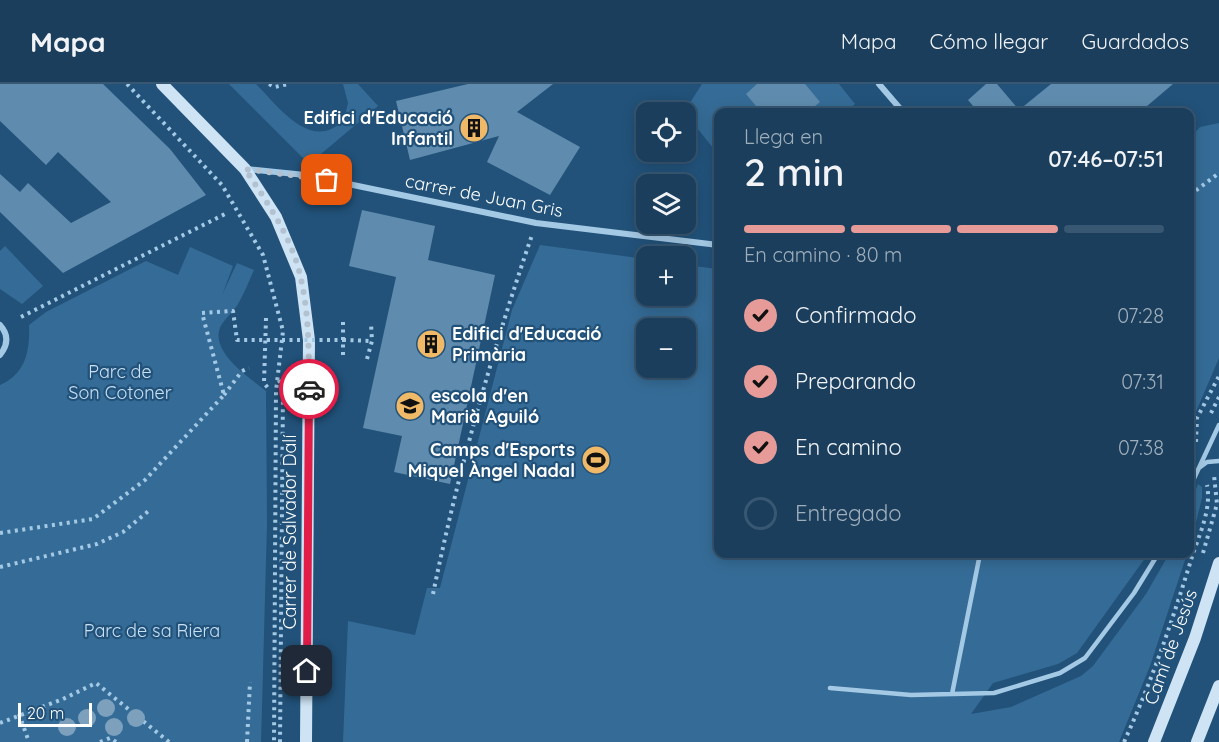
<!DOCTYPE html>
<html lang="es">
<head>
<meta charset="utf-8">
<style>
  body { margin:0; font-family:Quicksand,sans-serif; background:#274965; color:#f1f3f6; height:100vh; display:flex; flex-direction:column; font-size:22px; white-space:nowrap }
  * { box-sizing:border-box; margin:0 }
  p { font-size:20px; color:#9faebb }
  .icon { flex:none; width:33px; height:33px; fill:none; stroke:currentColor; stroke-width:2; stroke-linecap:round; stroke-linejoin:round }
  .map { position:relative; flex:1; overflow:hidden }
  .panel { position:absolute; left:714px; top:24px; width:480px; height:450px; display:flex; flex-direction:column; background:#1a3e5c; border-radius:12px; box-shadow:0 3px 15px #0003,0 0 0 2px #385772 }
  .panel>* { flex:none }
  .tools { position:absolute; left:636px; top:18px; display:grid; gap:12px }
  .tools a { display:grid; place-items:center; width:60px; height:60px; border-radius:12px; background:#1a3e5c; box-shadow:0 3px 15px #0003,0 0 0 2px #385772; font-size:30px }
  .scale { position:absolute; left:18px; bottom:15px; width:74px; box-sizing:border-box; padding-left:6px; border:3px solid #fff; border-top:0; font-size:16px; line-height:21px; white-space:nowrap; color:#fff; -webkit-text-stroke:4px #22527a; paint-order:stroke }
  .pin { position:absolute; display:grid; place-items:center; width:51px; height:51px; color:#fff; margin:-26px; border-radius:12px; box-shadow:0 3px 9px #0006 }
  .courier { position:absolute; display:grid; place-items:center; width:60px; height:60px; margin:-30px; border:4px solid #e11d48; border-radius:50%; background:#fff; color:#222; box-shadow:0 2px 8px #0007 }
  .headline em { font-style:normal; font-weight:600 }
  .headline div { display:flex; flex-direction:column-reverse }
  .headline { display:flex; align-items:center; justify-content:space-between; height:102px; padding:0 30px }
  h1 { font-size:39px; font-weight:600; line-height:45px }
  .bar { display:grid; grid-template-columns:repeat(4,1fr); gap:9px 6px; align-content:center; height:72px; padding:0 30px }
  .bar i { height:8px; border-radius:4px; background:#385772 }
  .bar .on { background:#e69b98 }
  .bar p { grid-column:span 4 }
  ol { padding:0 30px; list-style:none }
  li { display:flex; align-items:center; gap:18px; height:66px }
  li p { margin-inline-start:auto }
  li .icon { padding:6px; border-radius:50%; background:#e69b98; color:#111; stroke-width:4 }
  li:last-child { color:#9faebb }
  li i { width:33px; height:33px; border:3px solid #385772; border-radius:50% }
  header { display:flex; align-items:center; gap:36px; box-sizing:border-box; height:84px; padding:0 30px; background:#1a3e5c; border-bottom:2px solid #385772 }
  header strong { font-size:28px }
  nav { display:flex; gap:33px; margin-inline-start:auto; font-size:21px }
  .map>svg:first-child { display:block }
  .green { fill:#356c97; fill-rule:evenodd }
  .building { fill:#5f8cae }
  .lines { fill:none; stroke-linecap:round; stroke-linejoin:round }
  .path { stroke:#a4c9e5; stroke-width:4; stroke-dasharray:3 4.5; stroke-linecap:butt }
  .lane { stroke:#a4c9e5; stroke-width:4.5 }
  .street { stroke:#a4c9e5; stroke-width:6 }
  .secondary { stroke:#cee3f4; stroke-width:12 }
  .path-bridge { stroke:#a4c9e5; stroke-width:4; stroke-dasharray:3 4.5; stroke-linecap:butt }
  .tree { fill:#7da0bd }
  .done { stroke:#b2c2d0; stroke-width:6; stroke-dasharray:0 10.8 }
  .route { stroke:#e11d48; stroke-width:8 }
  .labels { text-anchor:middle; stroke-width:4.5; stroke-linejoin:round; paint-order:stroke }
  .poi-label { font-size:18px; font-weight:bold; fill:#fff; stroke:#22527a; text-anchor:end }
  .street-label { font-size:18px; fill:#fff; stroke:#22527a }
  .park-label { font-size:18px; fill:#c7e0f4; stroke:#22527a }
</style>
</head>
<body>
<header>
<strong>Mapa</strong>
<nav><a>Mapa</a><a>Cómo llegar</a><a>Guardados</a></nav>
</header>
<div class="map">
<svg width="1219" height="658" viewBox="0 0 1219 658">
  <rect width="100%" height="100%" fill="#22527a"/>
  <!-- green -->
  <path class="green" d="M229 0H256C279 23 311 69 344 36L348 19 343 0H358L378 22 315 75H304Z
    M702 0H839L855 20 845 28H718V70L684 28Z
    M1219 39V274L1192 337 1193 373 1190 380V54L1200 43Z
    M540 161 646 175V212H686V181L718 185V470H1148L1077 569 1058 580 993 599 971 630 1011 623 1081 592 1093 582 1146 510 1169 470H1187L1150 582 1119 658H343L348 537 415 551 427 504H440L512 226ZM646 244H686V284H646Z
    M5 162 43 202 22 220 0 205V167Z
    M190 163 233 182 222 211 237 179 254 186C249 197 244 210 238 220 233 229 221 237 219 247 214 271 250 294 266 307L267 440 261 658H0V301C26 290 30 266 29 241L46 228 146 177 178 191Z
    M1198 400 1202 403V414L1190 463V420Z"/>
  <!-- building -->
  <path class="building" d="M0 0H103L170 65 206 111 63 189 0 128V90L20 108 28 99 71 139 111 118 58 68 46 81 0 37Z
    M468 0H553L517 28 580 63 550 111 487 78 499 52 410 76 396 17Z
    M757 0H805L820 18 808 28H761L746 10Z
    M986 0H997L1019 26 1051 0H1173L1140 28H978L968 16Z
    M362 126 435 142 428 176 495 191 450 400 394 388 402 352 363 344 396 193 349 182Z"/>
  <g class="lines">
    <!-- path -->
    <path class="path" d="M127 0 222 101 263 171 283 247 276 307 274 658
      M269 0 275 3 288 0
      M1190 111 1219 89
      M21 233 225 130
      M266 234 264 299 268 304
      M343 238V272
      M343 256 372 257
      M367 275 372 257 371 239
      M279 296 283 308 280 658
      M224 311 242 287 249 284
      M1211 329 1219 313
      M1196 358 1197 334 1219 292
      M0 449 93 435 145 396 224 311 202 229 233 227 237 256H267
      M1203 469 1217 420 1214 391
      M0 483 97 460 123 448 151 425
      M433 510C458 388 492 268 532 151
      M19 630 29 658
      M0 639 63 615 96 599 169 658
      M100 658 110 654 116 658
      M247 658 250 598
      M1124 658C1151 599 1172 538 1191 476 1198 453 1212 426 1207 401"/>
    <!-- lane -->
    <path class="lane" d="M1199 384 1207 378 1219 377
      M1190 403 1219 341
      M830 604 911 611 994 609 1060 589 1085 574 1134 509 1158 470
      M952 610 980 470"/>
    <!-- street -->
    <path class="street" d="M879 0 903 28
      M246 85 305 91 536 139 718 161
      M0 241C9 251 8 261 0 271"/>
    <!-- secondary -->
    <path class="secondary" d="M162 0 245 85 276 133 301 193 309 256 306 658
      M1154 658 1195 554 1219 479
      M1197 658 1219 602"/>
    <!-- path-bridge -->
    <path class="path-bridge" d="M267 256H343"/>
  </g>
  <!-- trees -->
  <g class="tree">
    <circle cx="106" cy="624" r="9"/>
    <circle cx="87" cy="634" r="9"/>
    <circle cx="136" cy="634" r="9"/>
    <circle cx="67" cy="643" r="9"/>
    <circle cx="114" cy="643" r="9"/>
  </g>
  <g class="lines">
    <!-- done -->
    <path class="done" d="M309 305C309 269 309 231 301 195 293 155 267 118 245 85L327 96"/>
    <!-- route -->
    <path class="route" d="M307 587 309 305"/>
  </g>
  <!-- icons -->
  <defs>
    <g id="building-disc" transform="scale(1.5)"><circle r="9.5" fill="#f0b967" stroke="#22527a"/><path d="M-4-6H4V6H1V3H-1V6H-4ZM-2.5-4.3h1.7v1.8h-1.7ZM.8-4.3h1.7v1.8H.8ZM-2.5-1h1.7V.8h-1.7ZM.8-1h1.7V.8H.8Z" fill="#111"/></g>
    <g id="school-disc" transform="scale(1.5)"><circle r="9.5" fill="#f0b967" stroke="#22527a"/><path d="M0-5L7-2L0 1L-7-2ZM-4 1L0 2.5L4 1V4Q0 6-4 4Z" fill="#111"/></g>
    <g id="stadium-disc" transform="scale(1.5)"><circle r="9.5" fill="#f0b967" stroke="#22527a"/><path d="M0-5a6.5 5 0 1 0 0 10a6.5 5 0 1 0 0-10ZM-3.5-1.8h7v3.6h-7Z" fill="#111"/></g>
  </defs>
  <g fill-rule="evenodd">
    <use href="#building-disc" x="474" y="44"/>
    <use href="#building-disc" x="431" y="260"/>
    <use href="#school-disc" x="410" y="322"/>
    <use href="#stadium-disc" x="596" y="376"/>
  </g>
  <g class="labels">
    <!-- poi labels -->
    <g class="poi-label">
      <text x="453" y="40">Edifici d'Educació<tspan x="453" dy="21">Infantil</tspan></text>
      <text x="452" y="256" text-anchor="start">Edifici d'Educació<tspan x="452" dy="21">Primària</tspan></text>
      <text x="431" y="318" text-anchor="start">escola d'en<tspan x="431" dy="21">Marià Aguiló</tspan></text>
      <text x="575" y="372">Camps d'Esports<tspan x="575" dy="21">Miquel Àngel Nadal</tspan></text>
    </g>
    <!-- street labels -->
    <g class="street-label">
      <text transform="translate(484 112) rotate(11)" y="6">carrer de Juan Gris</text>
      <text transform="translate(290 448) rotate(-90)" y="6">Carrer de Salvador Dalí</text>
      <text transform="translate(1171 563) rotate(-70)" y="6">Camí de Jesús</text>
    </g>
    <!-- park labels -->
    <g class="park-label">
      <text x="120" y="294">Parc de<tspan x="120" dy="21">Son Cotoner</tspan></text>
      <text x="152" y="553">Parc de sa Riera</text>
    </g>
  </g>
</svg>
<div class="tools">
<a><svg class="icon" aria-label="locate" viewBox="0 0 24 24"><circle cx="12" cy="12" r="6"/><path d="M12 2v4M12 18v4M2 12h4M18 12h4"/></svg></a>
<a><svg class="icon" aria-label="layers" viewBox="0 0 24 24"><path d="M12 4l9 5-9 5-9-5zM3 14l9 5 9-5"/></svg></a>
<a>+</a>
<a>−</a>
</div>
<div class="scale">20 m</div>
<div class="pin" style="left:327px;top:96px;background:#ea580c"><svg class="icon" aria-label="bag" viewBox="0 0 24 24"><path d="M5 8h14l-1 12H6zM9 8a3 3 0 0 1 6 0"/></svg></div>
<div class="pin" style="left:307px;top:587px;background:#1f2937"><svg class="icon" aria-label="home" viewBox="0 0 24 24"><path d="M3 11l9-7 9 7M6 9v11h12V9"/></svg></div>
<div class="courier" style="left:309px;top:305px"><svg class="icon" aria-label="car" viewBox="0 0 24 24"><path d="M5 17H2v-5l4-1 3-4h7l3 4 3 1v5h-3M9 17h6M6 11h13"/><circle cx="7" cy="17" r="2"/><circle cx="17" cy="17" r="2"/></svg></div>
<section class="panel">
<div class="headline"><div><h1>2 min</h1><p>Llega en</p></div><em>07:46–07:51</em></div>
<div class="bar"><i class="on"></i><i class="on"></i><i class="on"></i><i></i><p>En camino · 80 m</p></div>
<ol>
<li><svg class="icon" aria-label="check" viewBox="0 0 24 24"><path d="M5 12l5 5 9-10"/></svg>Confirmado<p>07:28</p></li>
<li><svg class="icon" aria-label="check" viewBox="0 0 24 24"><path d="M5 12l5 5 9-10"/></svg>Preparando<p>07:31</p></li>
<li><svg class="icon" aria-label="check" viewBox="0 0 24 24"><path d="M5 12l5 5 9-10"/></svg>En camino<p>07:38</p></li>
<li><i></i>Entregado</li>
</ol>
</section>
</div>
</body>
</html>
